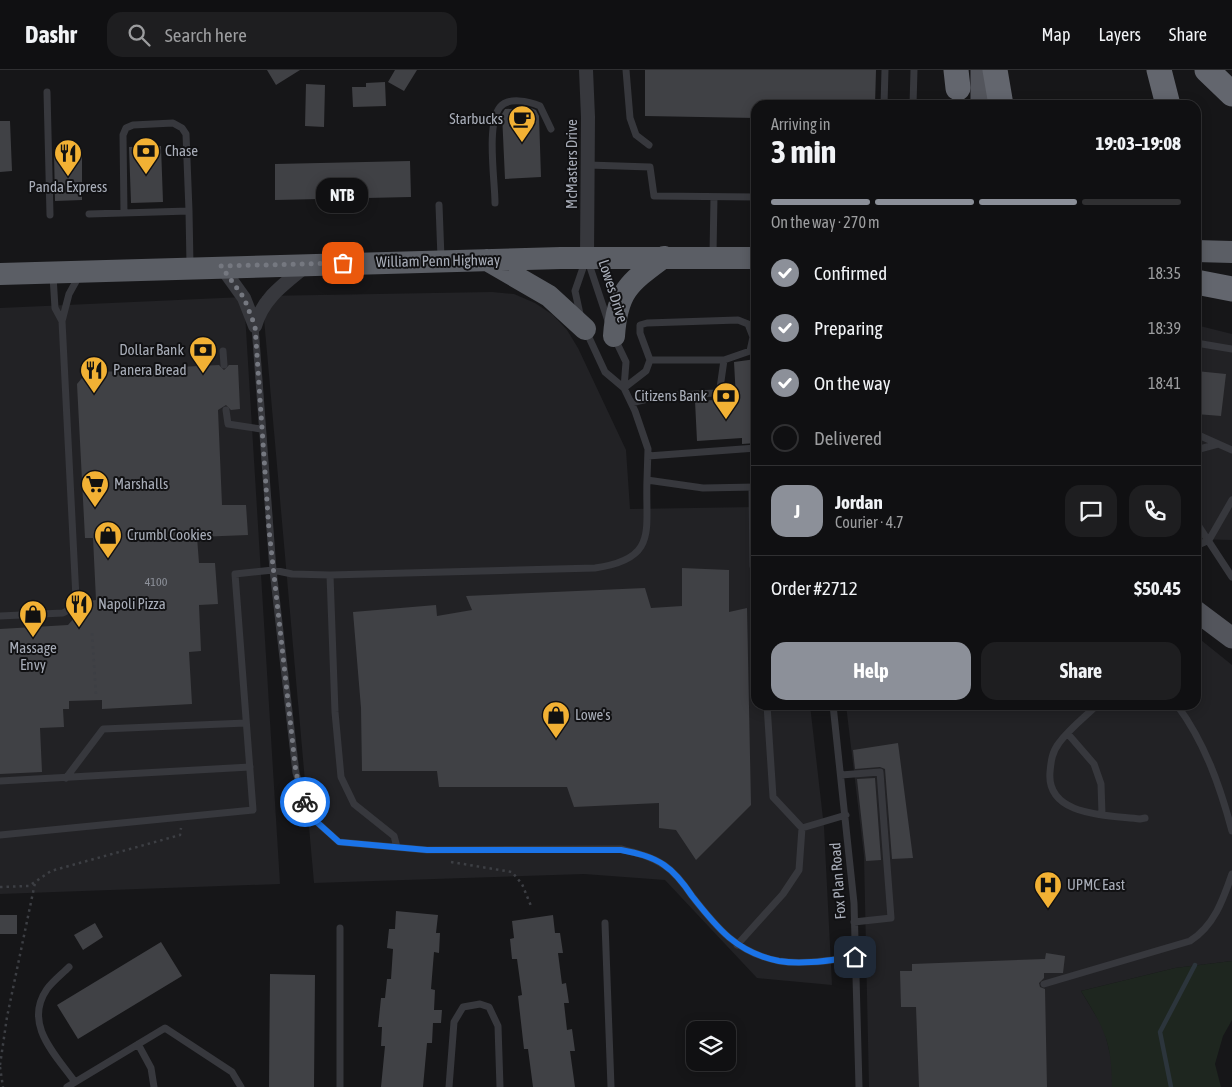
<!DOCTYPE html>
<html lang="en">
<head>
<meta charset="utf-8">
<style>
  body { margin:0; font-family:"Asap Condensed",sans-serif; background:#1e1e20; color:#f1f3f6; height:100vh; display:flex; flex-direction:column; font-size:19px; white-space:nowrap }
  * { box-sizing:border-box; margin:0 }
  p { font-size:16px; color:#9c9d9f }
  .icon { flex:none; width:28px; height:28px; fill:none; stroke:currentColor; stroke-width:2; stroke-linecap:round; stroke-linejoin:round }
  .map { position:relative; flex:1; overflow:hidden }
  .details { position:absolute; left:751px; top:30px; width:450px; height:610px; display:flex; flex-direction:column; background:#101012; border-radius:15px; box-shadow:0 2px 12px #0003,0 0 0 1px #303032 }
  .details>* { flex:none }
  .controls { position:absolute; left:686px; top:951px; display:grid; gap:10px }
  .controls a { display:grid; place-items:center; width:50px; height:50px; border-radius:10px; background:#101012; box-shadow:0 2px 12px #0003,0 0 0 1px #303032; font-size:25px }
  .pin { position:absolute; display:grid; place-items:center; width:42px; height:42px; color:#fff; margin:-21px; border-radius:10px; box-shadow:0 2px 8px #0006 }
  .courier { position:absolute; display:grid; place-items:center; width:50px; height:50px; margin:-25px; border:4px solid #1a73e8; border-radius:50%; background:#fff; color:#222; box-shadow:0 1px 6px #0007 }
  .bubble { position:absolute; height:35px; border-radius:15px; background:#101012; box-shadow:0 2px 12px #0003,0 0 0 1px #303032; font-size:16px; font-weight:700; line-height:35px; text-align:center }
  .overview em { font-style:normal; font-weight:700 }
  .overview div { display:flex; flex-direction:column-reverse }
  .overview { display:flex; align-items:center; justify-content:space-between; height:85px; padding:0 20px }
  h1 { font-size:32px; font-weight:700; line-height:38px }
  .bar { display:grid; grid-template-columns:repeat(4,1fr); gap:8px 5px; align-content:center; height:60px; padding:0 20px }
  .bar i { height:6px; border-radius:4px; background:#303032 }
  .bar .active { background:#8c9099 }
  .bar p { grid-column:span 4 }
  .line { display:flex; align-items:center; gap:12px; padding:0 20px; border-top:1px solid #303032 }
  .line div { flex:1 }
  .round { display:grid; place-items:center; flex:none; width:52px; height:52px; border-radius:15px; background:#1e1e20 }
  ol { padding:0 20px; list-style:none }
  li { display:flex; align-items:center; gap:15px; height:55px }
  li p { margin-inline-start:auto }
  li .icon { padding:5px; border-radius:50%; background:#8c9099; color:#fff; stroke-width:4 }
  li:last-child { color:#9c9d9f }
  li i { width:28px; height:28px; border:2px solid #303032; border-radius:50% }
  .cta { display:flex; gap:10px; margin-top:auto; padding:10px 20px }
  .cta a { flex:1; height:58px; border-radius:15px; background:#8c9099; color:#fff; font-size:20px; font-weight:700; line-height:58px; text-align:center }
  .cta a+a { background:#1e1e20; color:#f1f3f6 }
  header { display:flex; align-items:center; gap:30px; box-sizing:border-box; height:70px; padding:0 25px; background:#101012; border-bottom:1px solid #303032 }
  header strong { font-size:24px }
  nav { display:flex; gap:28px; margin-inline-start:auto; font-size:18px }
  .search { width:350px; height:45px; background:#1e1e20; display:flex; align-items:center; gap:12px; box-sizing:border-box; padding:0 18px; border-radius:15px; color:#9c9d9f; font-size:19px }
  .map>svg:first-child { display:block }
  .built { fill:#222225 }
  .green { fill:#1e261f }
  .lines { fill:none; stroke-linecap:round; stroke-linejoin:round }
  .stream { stroke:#2c353c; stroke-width:4.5 }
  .building { fill:#404145 }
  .path { stroke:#3d3f44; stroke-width:2.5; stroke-dasharray:2.5 4; stroke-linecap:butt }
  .service { stroke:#37383d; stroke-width:7 }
  .minor { stroke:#37383d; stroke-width:14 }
  .primary { stroke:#53555c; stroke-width:21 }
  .trunk { stroke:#5b5e65; stroke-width:22 }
  .motorway { stroke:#63666e; stroke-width:25 }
  .done { stroke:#757880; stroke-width:5; stroke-dasharray:0 9 }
  .route { stroke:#1a73e8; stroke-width:6 }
  .labels { text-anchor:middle; stroke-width:4; stroke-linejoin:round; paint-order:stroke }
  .number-label { font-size:12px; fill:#8e929b }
  .poi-label { font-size:15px; fill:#a8adb8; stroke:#111113; text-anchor:start }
  .street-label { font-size:15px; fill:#a8adb8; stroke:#111113 }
</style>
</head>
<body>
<header>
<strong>Dashr</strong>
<div class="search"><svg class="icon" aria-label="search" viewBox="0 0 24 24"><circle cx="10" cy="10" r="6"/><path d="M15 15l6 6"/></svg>Search here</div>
<nav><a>Map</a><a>Layers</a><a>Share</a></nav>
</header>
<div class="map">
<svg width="1232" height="1017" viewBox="0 0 1232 1017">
  <rect width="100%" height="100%" fill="#161618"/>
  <!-- built -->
  <path class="built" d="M492 222 514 224 535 233 553 245 567 260 578 278 626 380 630 439 756 437V635H810L824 757 832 915 757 908 665 810 584 804 314 813 262 226Z
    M244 227 280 814 0 824V238Z
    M1196 255 1232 264V470L1196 469Z
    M1196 566 1232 595V891L1175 898 1081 921 1104 959 1112 992V1017H869L864 786 846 635H1196Z"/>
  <!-- green -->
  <path class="green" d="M1232 891V950L1223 966 1215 994 1221 1017H1112C1112 972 1104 958 1081 921L1175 898Z"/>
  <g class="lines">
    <!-- stream -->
    <path class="stream" d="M1171 1017 1160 962 1195 895"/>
  </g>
  <!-- building -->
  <path class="building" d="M267 0H300L276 15Z
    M395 0H417L404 21 388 12Z
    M645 0H876L875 35H756V48L645 46Z
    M385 12 386 36 353 37 352 17H366V13Z
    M306 14 325 15 324 57 305 56Z
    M531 38 536 40 539 46 541 107 505 109 502 44 505 39Z
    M0 51H10L12 101 0 102Z
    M161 76 163 132 131 133 129 77Z
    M54 83H82V130L55 131Z
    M410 91 411 127 275 130V94Z
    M756 289V373L742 374V368L697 371 695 331 736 329 734 292Z
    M219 295 224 300 229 295H238L240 339 231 340 226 335 218 340 222 435H246L248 465 197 467 199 493H215L218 534 199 535 201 581 189 582 192 634 102 639V630L69 631V639H63L64 657 40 658 42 702 0 704V559L68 555 89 531 96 530 93 468H85L77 314 87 302 179 300V297Z
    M1196 301 1226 304 1221 346 1196 344Z
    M682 498 729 500V542L747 538 751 735 696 790 676 760 659 758V733L574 737 567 717H439L437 701H362L361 638 353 542 436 535 437 546 472 540 466 526 645 518 651 538 682 536Z
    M898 673 913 788 892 789 885 699 880 697 855 699 853 680Z
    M875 708 881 790 866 791 857 709Z
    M396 841 438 845 436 863H440L439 883 434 882 431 919 435 920 434 940H442L441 953H433L432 973H427L423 1017H381L385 976H381L382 957H378L381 928H385L387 909H391L393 879 387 878 389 859H395Z
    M0 845H17V864H0Z
    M553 845 555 863H560L563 883H558L562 914 566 913 569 933H564L567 960 572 959 575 981H570L575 1017H533L528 979H524L518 926 522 925 517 889H512L510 869 514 868 512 851Z
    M95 853 103 867 83 880 74 865Z
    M161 872 182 906 78 969 57 935Z
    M1046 883 1065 886 1063 903H1044V908L1039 913 1040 917 1045 919 1047 1017H919L916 937H901L900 901H912V894L1045 889Z
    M270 904 315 905 314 1017H269Z"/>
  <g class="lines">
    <!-- path -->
    <path class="path" d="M85 528H91V531
      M92 563 96 625
      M451 792 512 802 522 814 531 836
      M0 817 29 816 51 801 180 765 181 758
      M0 995 7 947 35 813
      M0 997 3 1017"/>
    <!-- service -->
    <path class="service" d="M626 0 630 48 636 65 649 75
      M47 22 50 145
      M884 35 885 0
      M913 35 914 0
      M588 95 650 97 654 126 756 127
      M495 133C495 111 486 54 500 37 508 27 529 31 540 36L551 59
      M439 135 441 188
      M124 143 123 65 126 58 133 55 173 53 182 58 186 64 189 141
      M89 144 189 141 190 195
      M713 184 714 127
      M588 191 609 254
      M53 206 55 238 62 251
      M580 244 575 221 585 192
      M738 250 748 254 753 267 750 281 724 290H650L640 263V255L647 253Z
      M255 256 273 500 296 703 309 745 339 772 427 780 621 779C636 783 651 786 664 795 676 803 684 814 692 826 717 858 737 883 779 891 803 895 831 890 855 887
      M586 261 605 302 624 318 635 341 648 379 647 410 703 418 756 417
      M615 269 626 292 624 318
      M1196 273 1232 279
      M223 281 224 295
      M624 318 646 301 650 290
      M631 333 660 326 715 323 720 318 724 290
      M226 340 228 354 261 359
      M1196 364 1232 380
      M1196 380 1218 374
      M648 386 756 378
      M752 417 753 496 756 506
      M1196 452 1232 507
      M1196 476 1209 470 1232 430
      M330 505 335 642 341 707 354 734 394 766 397 777
      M0 546 63 543 72 538 76 528 62 251 69 224 79 206
      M767 635 773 727 802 758 846 745
      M833 635 854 833 859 1017
      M1097 635C1085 647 1069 659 1059 673 1052 682 1051 691 1050 702 1046 747 1109 745 1140 749L1145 748
      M1177 635C1205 673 1220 716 1232 761
      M1068 664 1094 694 1101 714 1102 744
      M841 705 880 702 891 848 854 852
      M66 708 103 659 246 653
      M0 711 250 697
      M0 765 253 740 235 504 273 500 292 504 330 505 595 498C659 489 645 460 647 410
      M605 853 611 1017
      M340 858V1017
      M737 875 783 824 799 800 802 758
      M69 897C62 904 53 911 47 919 23 954 55 984 75 1012
      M1044 914 1190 871C1214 856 1223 830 1232 804
      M138 974 151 998 154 1017
      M67 1017 165 958 232 1002 241 1017
      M449 1017 454 952 463 937 480 934 489 937 498 956 500 1017"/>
    <!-- minor -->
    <path class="minor" d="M586 0 588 47 587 187
      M221 196 244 228 255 256
      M255 256C263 228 284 214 306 196"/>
    <!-- primary -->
    <path class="primary" d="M981 35V0
      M1196 541 1232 568"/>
    <!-- trunk -->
    <path class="trunk" d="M1196 181 1232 182
      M487 190 549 226 585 259
      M0 204 561 188H756
      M614 266C617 221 629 213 664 187"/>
    <!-- motorway -->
    <path class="motorway" d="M956 0 958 18
      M995 0 1001 35
      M1159 0 1168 35
      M1207 0 1232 24
      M1196 212 1232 219"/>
  </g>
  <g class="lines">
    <!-- done -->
    <path class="done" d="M305 732 296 703 269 460 255 256 244 228 221 196 343 193"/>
    <!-- route -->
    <path class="route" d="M305 732 309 745 339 772 427 780H621C636 783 651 786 664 795 676 803 684 814 692 826 717 858 737 883 779 891 803 895 831 890 855 887"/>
  </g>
  <!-- icons -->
  <defs>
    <g id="cafe-pin" transform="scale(1.4375)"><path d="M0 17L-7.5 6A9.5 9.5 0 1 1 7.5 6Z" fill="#f2b134" stroke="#111113"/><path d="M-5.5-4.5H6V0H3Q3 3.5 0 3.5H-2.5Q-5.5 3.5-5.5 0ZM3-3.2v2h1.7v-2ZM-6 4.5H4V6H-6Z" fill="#111"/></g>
    <g id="bank-pin" transform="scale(1.4375)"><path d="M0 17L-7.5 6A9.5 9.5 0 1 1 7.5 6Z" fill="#f2b134" stroke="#111113"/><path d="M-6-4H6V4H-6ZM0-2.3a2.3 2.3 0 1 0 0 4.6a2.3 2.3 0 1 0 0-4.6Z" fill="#111"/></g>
    <g id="restaurant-pin" transform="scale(1.4375)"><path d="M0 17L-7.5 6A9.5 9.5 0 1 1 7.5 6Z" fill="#f2b134" stroke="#111113"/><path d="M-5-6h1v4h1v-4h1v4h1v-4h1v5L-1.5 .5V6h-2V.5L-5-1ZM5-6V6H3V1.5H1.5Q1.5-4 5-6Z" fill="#111"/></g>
    <g id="supermarket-pin" transform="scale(1.4375)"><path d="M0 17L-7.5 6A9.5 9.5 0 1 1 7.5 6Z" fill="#f2b134" stroke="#111113"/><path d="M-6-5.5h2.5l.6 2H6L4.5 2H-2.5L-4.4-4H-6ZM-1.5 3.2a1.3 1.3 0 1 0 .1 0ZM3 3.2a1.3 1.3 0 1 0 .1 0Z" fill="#111"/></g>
    <g id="shop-pin" transform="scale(1.4375)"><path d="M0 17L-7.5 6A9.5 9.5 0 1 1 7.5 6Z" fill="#f2b134" stroke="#111113"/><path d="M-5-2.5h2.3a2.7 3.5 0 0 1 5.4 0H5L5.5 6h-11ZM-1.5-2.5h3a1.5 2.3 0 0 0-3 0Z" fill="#111"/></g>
    <g id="hospital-pin" transform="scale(1.4375)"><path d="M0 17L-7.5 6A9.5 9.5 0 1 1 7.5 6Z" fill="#f2b134" stroke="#111113"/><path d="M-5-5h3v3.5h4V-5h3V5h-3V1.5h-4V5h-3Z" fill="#111"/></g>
  </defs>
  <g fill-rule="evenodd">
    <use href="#cafe-pin" x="522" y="49"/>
    <use href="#bank-pin" x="146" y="81"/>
    <use href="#restaurant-pin" x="68" y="83"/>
    <use href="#bank-pin" x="203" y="280"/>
    <use href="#restaurant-pin" x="94" y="300"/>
    <use href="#bank-pin" x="726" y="326"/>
    <use href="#supermarket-pin" x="95" y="414"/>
    <use href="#shop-pin" x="108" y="465"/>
    <use href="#restaurant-pin" x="79" y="534"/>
    <use href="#shop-pin" x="33" y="544"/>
    <use href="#shop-pin" x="556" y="645"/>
    <use href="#hospital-pin" x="1048" y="815"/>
  </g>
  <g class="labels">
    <!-- number labels -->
    <g class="number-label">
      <text x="156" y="516">4100</text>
    </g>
    <!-- poi labels -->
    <g class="poi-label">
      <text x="503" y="54" text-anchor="end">Starbucks</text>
      <text x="165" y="86">Chase</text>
      <text x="68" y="122" text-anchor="middle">Panda Express</text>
      <text x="184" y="285" text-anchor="end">Dollar Bank</text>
      <text x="113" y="305">Panera Bread</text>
      <text x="707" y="331" text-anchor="end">Citizens Bank</text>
      <text x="114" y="419">Marshalls</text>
      <text x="127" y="470">Crumbl Cookies</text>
      <text x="98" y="539">Napoli Pizza</text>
      <text x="33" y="583" text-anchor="middle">Massage<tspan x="33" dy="17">Envy</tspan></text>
      <text x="575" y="650">Lowe's</text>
      <text x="1067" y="820">UPMC East</text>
    </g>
    <!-- street labels -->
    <g class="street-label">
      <text transform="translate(572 94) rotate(-90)" y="5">McMasters Drive</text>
      <text transform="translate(438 191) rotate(-1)" y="5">William Penn Highway</text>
      <text transform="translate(613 221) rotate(72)" y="5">Lowes Drive</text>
      <text transform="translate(838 811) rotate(-94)" y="5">Fox Plan Road</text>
    </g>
  </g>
</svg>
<div class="controls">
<a><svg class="icon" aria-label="layers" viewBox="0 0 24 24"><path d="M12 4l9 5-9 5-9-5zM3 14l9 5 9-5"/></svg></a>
</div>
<div class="pin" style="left:343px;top:193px;background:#ea580c"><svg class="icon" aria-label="bag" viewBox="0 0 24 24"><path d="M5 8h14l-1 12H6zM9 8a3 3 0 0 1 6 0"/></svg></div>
<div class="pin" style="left:855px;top:887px;background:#1f2937"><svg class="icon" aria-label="home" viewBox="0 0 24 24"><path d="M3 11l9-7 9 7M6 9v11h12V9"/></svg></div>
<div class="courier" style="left:305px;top:732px"><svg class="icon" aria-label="bike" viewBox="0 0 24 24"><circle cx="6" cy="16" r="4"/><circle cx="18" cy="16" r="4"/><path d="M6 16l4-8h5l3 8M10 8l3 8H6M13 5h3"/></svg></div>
<div class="bubble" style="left:316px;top:108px;width:52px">NTB</div>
<section class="details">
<div class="overview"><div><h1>3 min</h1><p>Arriving in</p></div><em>19:03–19:08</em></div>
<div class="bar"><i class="active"></i><i class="active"></i><i class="active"></i><i></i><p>On the way · 270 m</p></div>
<ol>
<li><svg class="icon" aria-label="check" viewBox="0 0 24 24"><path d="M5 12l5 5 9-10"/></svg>Confirmed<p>18:35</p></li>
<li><svg class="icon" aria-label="check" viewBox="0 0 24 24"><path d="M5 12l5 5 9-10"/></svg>Preparing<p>18:39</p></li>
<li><svg class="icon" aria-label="check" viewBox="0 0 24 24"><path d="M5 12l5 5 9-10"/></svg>On the way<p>18:41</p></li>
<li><i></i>Delivered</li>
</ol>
<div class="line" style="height:90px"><b class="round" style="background:#8c9099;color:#fff">J</b><div><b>Jordan</b><p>Courier · 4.7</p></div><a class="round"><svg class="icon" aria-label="chat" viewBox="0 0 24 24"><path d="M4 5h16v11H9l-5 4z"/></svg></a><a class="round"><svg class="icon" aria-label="phone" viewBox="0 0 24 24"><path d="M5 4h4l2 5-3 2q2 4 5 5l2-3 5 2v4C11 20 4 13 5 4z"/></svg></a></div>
<div class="line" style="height:65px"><div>Order #2712</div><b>$50.45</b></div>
<div class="cta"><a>Help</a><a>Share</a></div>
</section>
</div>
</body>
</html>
